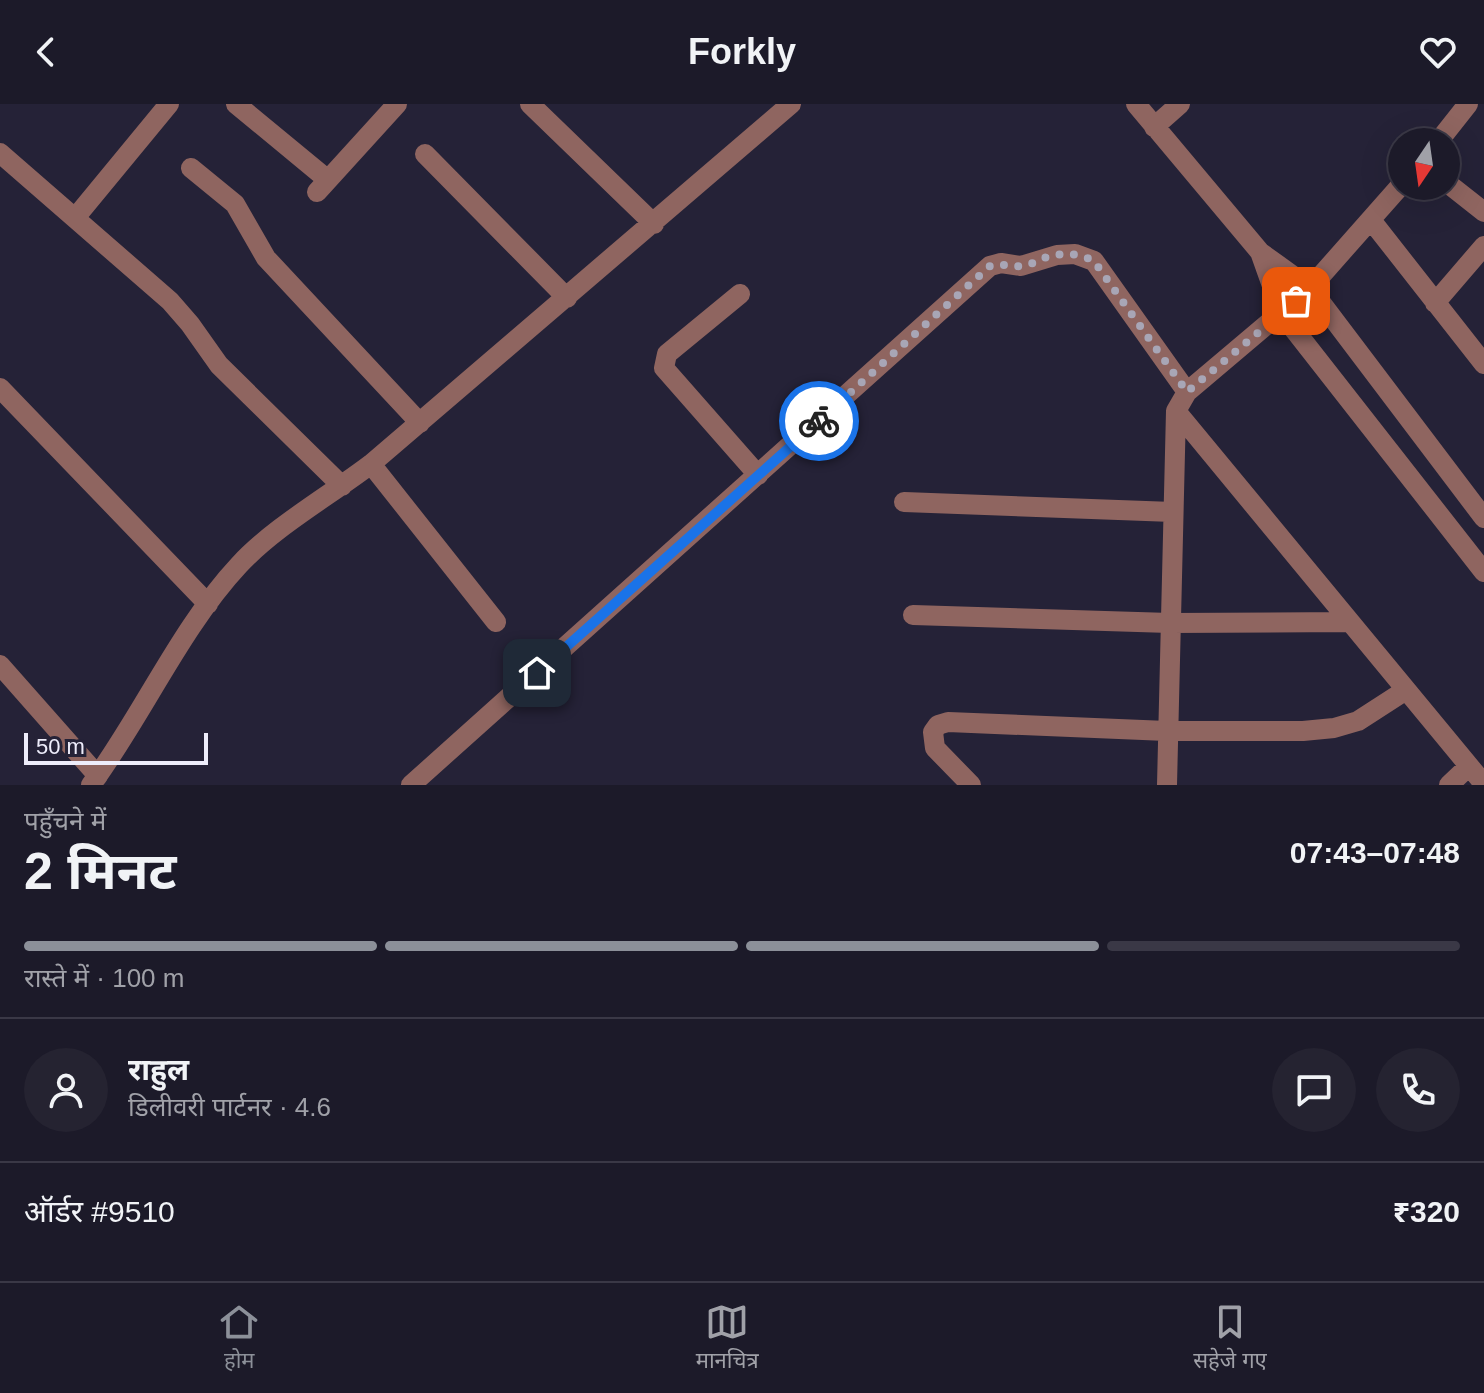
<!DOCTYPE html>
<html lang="hi">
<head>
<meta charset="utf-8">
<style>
  body { margin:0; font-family:Helvetica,"Noto Sans Devanagari",sans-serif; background:#252331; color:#f1f3f6; height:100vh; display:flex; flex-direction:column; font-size:30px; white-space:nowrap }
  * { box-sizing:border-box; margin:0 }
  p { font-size:26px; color:#a0a1a8 }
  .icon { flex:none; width:44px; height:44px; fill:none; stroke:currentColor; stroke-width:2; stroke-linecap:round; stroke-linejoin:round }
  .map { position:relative; height:681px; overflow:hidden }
  .panel { display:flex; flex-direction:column; background:#1c1a29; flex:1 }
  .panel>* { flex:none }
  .needle { width:52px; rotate:193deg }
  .controls { position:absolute; left:1388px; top:24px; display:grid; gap:16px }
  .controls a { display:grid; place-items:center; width:72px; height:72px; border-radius:50%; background:#1c1a29; box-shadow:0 8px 32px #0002,0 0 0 2px #3a3846; font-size:40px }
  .scale { position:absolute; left:24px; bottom:20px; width:184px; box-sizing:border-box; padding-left:8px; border:4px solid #eeedfb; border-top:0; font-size:22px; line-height:28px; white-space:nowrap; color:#eeedfb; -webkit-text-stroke:6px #252237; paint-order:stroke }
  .pin { position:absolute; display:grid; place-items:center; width:68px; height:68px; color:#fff; margin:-34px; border-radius:16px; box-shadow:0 4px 12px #0006 }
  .courier { position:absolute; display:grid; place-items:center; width:80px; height:80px; margin:-40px; border:6px solid #1a73e8; border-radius:50%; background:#fff; color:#222; box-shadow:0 2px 10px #0007 }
  .headline em { font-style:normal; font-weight:700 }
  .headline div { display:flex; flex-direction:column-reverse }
  .headline { display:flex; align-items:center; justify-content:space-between; height:136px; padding:0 24px }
  h1 { font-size:52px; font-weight:700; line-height:60px }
  .bar { display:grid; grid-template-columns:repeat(4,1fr); gap:12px 8px; align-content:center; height:96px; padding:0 24px }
  .bar i { height:10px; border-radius:6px; background:#3a3846 }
  .bar .active { background:#8c9099 }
  .bar p { grid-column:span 4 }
  .line { display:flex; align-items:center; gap:20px; padding:0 24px; border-top:2px solid #3a3846 }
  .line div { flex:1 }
  .round { display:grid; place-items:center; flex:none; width:84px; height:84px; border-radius:42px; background:#252331 }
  header { display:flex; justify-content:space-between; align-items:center; height:104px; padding:0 24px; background:#1c1a29; font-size:36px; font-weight:700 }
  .tab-bar { display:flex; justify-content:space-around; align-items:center; height:112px; border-top:2px solid #3a3846; background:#1c1a29; font-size:22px; color:#a0a1a8 }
  .tab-bar a { display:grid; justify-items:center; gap:4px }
  .tab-bar .active { color:#8c9099 }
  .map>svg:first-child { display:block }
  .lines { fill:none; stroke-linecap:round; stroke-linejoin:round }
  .minor { stroke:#8f6560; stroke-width:20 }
  .done { stroke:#a8a6b6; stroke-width:8; stroke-dasharray:0 14.4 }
  .route { stroke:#1a73e8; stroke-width:10 }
</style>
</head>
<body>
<header><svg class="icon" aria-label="back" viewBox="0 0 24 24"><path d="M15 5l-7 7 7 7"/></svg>Forkly<svg class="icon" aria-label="heart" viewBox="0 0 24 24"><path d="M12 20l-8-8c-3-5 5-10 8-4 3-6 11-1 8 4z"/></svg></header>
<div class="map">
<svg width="1484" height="681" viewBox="0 0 1484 681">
  <rect width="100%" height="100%" fill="#252237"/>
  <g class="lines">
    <!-- minor -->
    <path class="minor" d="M236 0 328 76
      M530 0 654 120
      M1136 0 1260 148 1310 184 1484 414
      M1154 23 1180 0
      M1438 38 1468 0
      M0 49 170 197 190 220 219 261 342 382
      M425 50 567 194
      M191 64 235 100 266 154 420 319
      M1446 78 1484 108
      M317 88 397 0
      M75 114 169 0
      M1371 116 1484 260
      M1260 148 1282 210 1484 468
      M740 190 667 250 664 264 758 371
      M1435 199 1484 142
      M0 284 208 500
      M1176 307 1484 680
      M371 360 496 518
      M904 398 1173 408
      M913 511 1170 519 1350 518
      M0 561 98 672
      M91 681C142 612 181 523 239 461 274 423 329 392 371 360L791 0
      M411 681 990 162 1001 159 1021 162 1057 151 1075 150 1094 157 1187 288
      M971 681 935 644 933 628 938 621 948 618 1167 627H1303L1334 624 1358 617 1406 586
      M1167 681 1176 307 1187 288 1310 184 1402 80
      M1449 681 1469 662"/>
  </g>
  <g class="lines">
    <!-- done -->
    <path class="done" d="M819 317 990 162C1001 159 1010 163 1021 162 1028 162 1033 159 1039 156 1057 148 1077 148 1094 157L1187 288 1296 197"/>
    <!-- route -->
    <path class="route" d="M537 569 819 317"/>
  </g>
</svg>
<div class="controls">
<a><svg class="needle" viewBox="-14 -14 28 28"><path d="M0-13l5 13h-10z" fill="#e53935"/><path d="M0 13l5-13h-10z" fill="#a0a1a8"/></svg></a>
</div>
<div class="scale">50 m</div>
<div class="pin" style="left:1296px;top:197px;background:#ea580c"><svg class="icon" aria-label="bag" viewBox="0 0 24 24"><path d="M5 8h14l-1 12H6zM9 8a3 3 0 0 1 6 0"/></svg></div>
<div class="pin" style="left:537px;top:569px;background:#1f2937"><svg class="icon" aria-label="home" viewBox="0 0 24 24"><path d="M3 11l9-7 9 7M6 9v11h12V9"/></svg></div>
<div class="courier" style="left:819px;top:317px"><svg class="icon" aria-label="bike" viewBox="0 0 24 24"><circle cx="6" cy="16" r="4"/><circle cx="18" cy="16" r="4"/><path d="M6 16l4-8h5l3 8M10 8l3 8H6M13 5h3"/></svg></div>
</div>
<section class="panel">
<div class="headline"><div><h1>2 मिनट</h1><p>पहुँचने में</p></div><em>07:43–07:48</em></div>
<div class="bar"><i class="active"></i><i class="active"></i><i class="active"></i><i></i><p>रास्ते में · 100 m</p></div>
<div class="line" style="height:144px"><a class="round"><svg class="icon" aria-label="person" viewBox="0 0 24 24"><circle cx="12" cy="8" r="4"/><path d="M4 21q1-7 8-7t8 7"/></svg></a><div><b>राहुल</b><p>डिलीवरी पार्टनर · 4.6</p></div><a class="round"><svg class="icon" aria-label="chat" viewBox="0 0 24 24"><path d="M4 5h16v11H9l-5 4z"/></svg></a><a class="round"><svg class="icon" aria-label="phone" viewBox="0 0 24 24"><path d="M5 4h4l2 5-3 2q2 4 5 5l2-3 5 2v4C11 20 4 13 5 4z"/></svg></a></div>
<div class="line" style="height:104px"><div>ऑर्डर #9510</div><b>₹320</b></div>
</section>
<nav class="tab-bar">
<a class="active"><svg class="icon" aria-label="home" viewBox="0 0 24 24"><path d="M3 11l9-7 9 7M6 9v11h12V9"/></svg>होम</a>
<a><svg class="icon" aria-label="map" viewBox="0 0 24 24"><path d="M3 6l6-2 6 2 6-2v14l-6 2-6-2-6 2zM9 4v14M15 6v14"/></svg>मानचित्र</a>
<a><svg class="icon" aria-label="saved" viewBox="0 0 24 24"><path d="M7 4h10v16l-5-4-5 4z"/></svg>सहेजे गए</a>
</nav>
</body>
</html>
